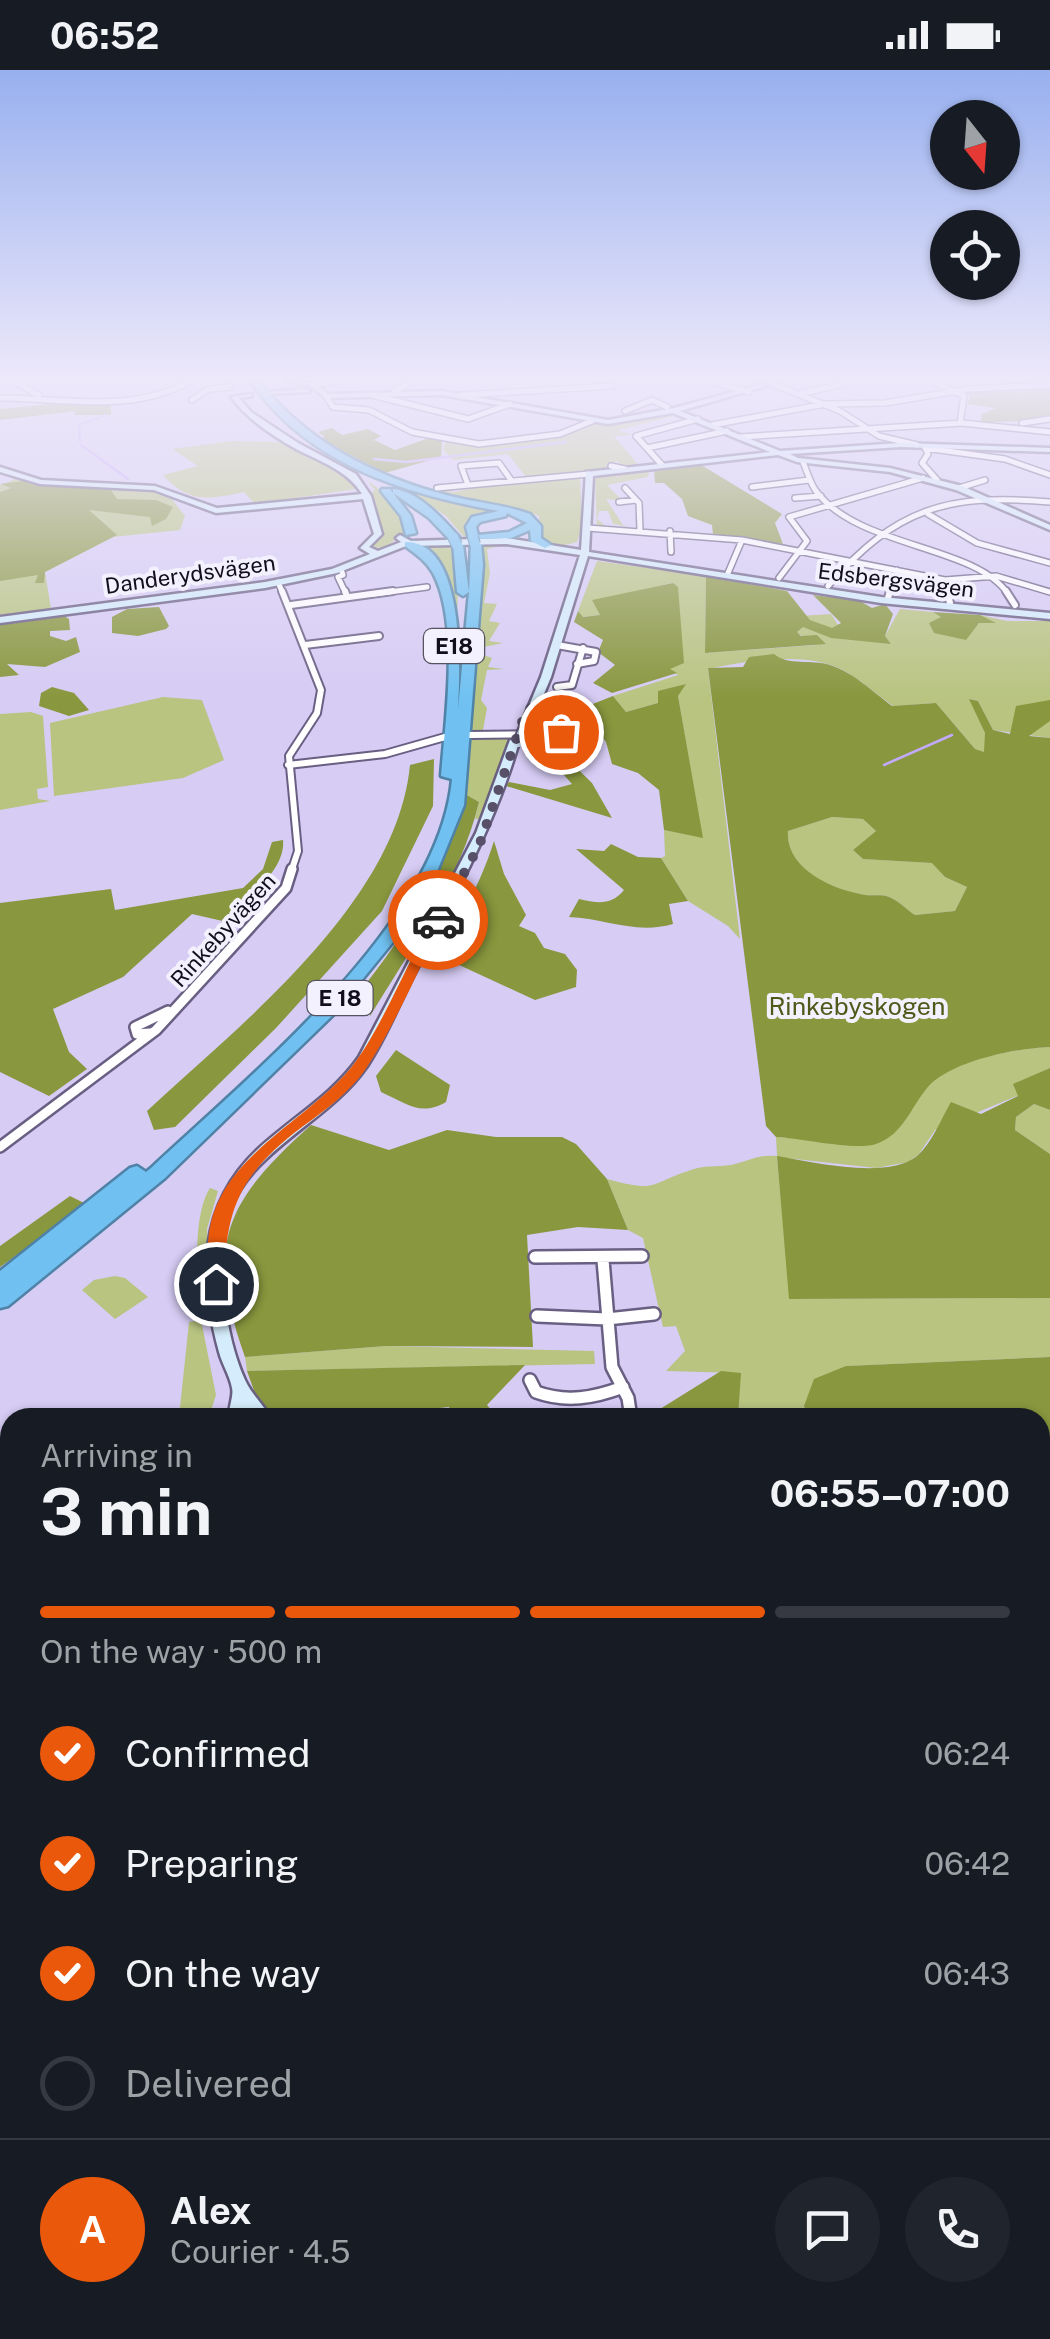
<!DOCTYPE html>
<html lang="en">
<head>
<meta charset="utf-8">
<style>
  body { margin:0; font-family:"Public Sans",sans-serif; background:#20242c; color:#f1f3f6; height:100vh; display:flex; flex-direction:column; font-size:38px; white-space:nowrap }
  * { box-sizing:border-box; margin:0 }
  p { font-size:32px; color:#9ea1a6 }
  .icon { flex:none; width:55px; height:55px; fill:none; stroke:currentColor; stroke-width:2; stroke-linecap:round; stroke-linejoin:round }
  .map { position:relative; flex:1; overflow:hidden }
  .sheet { position:absolute; left:0px; top:1338px; width:1050px; height:932px; display:flex; flex-direction:column; background:#171b24; border-radius:30px 30px 0 0; box-shadow:0 2px 8px #0004 }
  .sheet>* { flex:none }
  .needle { width:65px; rotate:163deg }
  .controls { position:absolute; left:930px; top:30px; display:grid; gap:20px }
  .controls a { display:grid; place-items:center; width:90px; height:90px; border-radius:50%; background:#171b24; box-shadow:0 2px 8px #0004; font-size:50px }
  .pin { position:absolute; display:grid; place-items:center; width:85px; height:85px; color:#fff; margin:-42px; border:5px solid #fff; border-radius:50%; box-shadow:0 2px 10px #0007 }
  .courier { position:absolute; display:grid; place-items:center; width:100px; height:100px; margin:-50px; border:8px solid #ea580c; border-radius:50%; background:#fff; color:#222; box-shadow:0 2px 12px #0007 }
  .summary em { font-style:normal; font-weight:700 }
  .summary div { display:flex; flex-direction:column-reverse }
  .summary { display:flex; align-items:center; justify-content:space-between; height:170px; padding:0 40px }
  h1 { font-size:65px; font-weight:700; line-height:75px }
  .bar { display:grid; grid-template-columns:repeat(4,1fr); gap:15px 10px; align-content:center; height:120px; padding:0 40px }
  .bar i { height:12px; border-radius:8px; background:#363941 }
  .bar .current { background:#ea580c }
  .bar p { grid-column:span 4 }
  .line { display:flex; align-items:center; gap:25px; padding:0 40px; border-top:2px solid #363941 }
  .line div { flex:1 }
  .round { display:grid; place-items:center; flex:none; width:105px; height:105px; border-radius:52px; background:#20242c }
  ol { padding:0 40px; list-style:none }
  li { display:flex; align-items:center; gap:30px; height:110px }
  li p { margin-inline-start:auto }
  li .icon { padding:10px; border-radius:50%; background:#ea580c; color:#fff; stroke-width:4 }
  li:last-child { color:#9ea1a6 }
  li i { width:55px; height:55px; border:5px solid #363941; border-radius:50% }
  .status { display:flex; justify-content:space-between; align-items:center; height:70px; padding:0 50px; background:#171b24; direction:ltr }
  .status svg { height:28px; fill:currentColor }
  .map>svg:first-child { display:block }
  .green { fill:#b8c480 }
  .forest { fill:#89973e; fill-rule:evenodd }
  .lines { fill:none; stroke-linecap:round; stroke-linejoin:round }
  .stream { stroke:#c1aafa; stroke-width:2.5 }
  .street-far4-casing { stroke:#695f82; stroke-width:8 }
  .street-far3-casing { stroke:#695f82; stroke-width:10 }
  .street-far2-casing { stroke:#695f82; stroke-width:14 }
  .street-far1-casing { stroke:#695f82; stroke-width:16 }
  .street-casing { stroke:#695f82; stroke-width:20 }
  .secondary-casing { stroke:#695f82; stroke-width:5 }
  .highway-casing { stroke:#4f82a6; stroke-width:5 }
  .street-far4 { stroke:#fff; stroke-width:5 }
  .street-far3 { stroke:#fff; stroke-width:6 }
  .street-far2 { stroke:#fff; stroke-width:9 }
  .street-far1 { stroke:#fff; stroke-width:11 }
  .street { stroke:#fff; stroke-width:15 }
  .secondary { fill:#d4ecfb; fill-rule:evenodd }
  .highway { fill:#70c1f1; fill-rule:evenodd }
  .secondary-bridge-casing { stroke:#695f82; stroke-width:14; stroke-linecap:butt }
  .highway-bridge-casing { stroke:#4f82a6; stroke-width:12; stroke-linecap:butt }
  .secondary-bridge { stroke:#d4ecfb; stroke-width:10 }
  .highway-bridge { stroke:#70c1f1; stroke-width:10 }
  .route { fill:#ea580c }
  .done { stroke:#575068; stroke-width:10; stroke-dasharray:0 18 }
  .labels { text-anchor:middle; stroke-width:8; stroke-linejoin:round; paint-order:stroke }
  .far-street-label { font-size:22px; fill:#120e1c; stroke:#f4f1fe }
  .shield { fill:#f4f1fe; stroke:#565260; stroke-width:2.5 }
  .shield-label { font-size:22px; font-weight:bold; fill:#120e1c }
  .park-label { font-size:25px; fill:#505919; stroke:#f4f1fe }
</style>
</head>
<body>
<div class="status"><b>06:52</b><svg viewBox="0 0 49 12"><path d="M0 12V9h3v3zM5 12V6h3v6zM10 12V3h3v9zM15 12V0h3v12zM26 1h20v11H26zM47 4h2v5h-2z"/></svg></div>
<div class="map">
<svg width="1050" height="2269" viewBox="0 0 1050 2269">
  <rect width="100%" height="100%" fill="#d6ccf4"/>
  <!-- green -->
  <path class="green" d="M668 344 679 345 618 360 633 365 614 366 639 396 625 398 617 391 605 396 622 398 526 407 508 384 453 390 443 379 446 371 474 375 555 366 594 354Z
    M231 371 281 372 344 404 356 419 255 434 244 422C206 430 189 433 163 405L198 396 172 379Z
    M650 398 648 407 607 415 623 431 606 429 623 455 630 457 613 454 608 441H599L597 449 607 457 597 455 595 409 613 403 619 409 615 402Z
    M580 406 582 457 577 472 561 476 542 471 539 446 526 441 417 418 454 422 494 414Z
    M18 408C65 425 119 413 168 424L185 446 180 460 113 467 45 502 51 539 0 545V415Z
    M367 411C384 420 403 441 407 461L384 478 368 477 381 462 370 423 375 420Z
    M401 416 510 443 485 444 469 466 464 467 446 446Z
    M486 471 509 474 487 479 490 503 484 533 497 534 489 551 500 553 489 571 503 573 484 577 481 584 492 588 488 597 504 599 487 600 481 630 487 638 483 660 470 663 482 490 479 473H452L459 496 457 546 437 495 421 478 439 474 417 475Z
    M597 491 706 506 705 583 817 575 796 562 803 557 799 546 831 544 840 558 890 573 885 566 900 539 933 542 970 561 979 553 992 552 977 547 980 545 1007 551H1050V668L993 660 978 631 970 629 985 663V683L975 679 936 633 893 636C876 624 859 608 841 599 806 581 744 591 708 599L740 869 728 856 688 831 661 788 665 786 664 760 702 767 678 626 684 614 658 633 626 642 613 626 678 605 669 600 678 517 672 513 593 531 600 545 582 547 578 541Z
    M163 627 202 630 224 690 183 708 54 726 50 653Z
    M31 642 43 646 48 717 37 719 38 729 50 731 0 740V644Z
    M512 668 485 750 475 749 479 732 465 724 469 670Z
    M832 747 863 749 876 761 853 780 863 789 933 793 945 807 967 817 955 841 915 845C907 840 898 830 889 827 882 824 872 826 865 825 832 820 785 799 788 761Z
    M1050 977V998L1014 1015 1019 1025 935 1060 919 1084 908 1092 876 1098 777 1087 790 1229 1050 1228V1287L846 1296 804 1336 808 1347H738L740 1303 666 1301 685 1281 676 1256 663 1257 643 1168 628 1160 607 1109C658 1123 648 1114 691 1100 703 1095 718 1097 731 1095 749 1091 758 1084 777 1086L776 1067 875 1074C893 1055 910 1033 929 1015 957 989 1013 979 1050 977Z
    M1034 1034 1050 1040V1084L1015 1060 1016 1047Z
    M210 1118 218 1121 207 1159 212 1235 208 1240C194 1214 193 1144 210 1118Z
    M115 1206 125 1208 148 1227 115 1249 82 1220 94 1210Z
    M201 1250 216 1325 209 1347H179L189 1252Z
    M386 1276 594 1281 595 1294 247 1301 245 1287Z"/>
  <!-- forest -->
  <path class="forest" d="M1050 315V348C1025 352 1000 351 980 354L982 344 996 338 967 334 970 327 962 322Z
    M82 331H111V345H74L76 341 0 350V339Z
    M332 358 342 365 368 359 381 366 374 370 395 380 429 368 442 371 441 387 385 403 318 368 325 367 318 362Z
    M698 393 782 444 775 453 783 474 713 464 712 455 688 446 682 429 664 413H655L654 399Z
    M23 411 34 415 109 417 117 429 156 430 173 437 166 449 152 456 150 447 89 440 117 465 45 502 44 513H35L38 505 0 511V422L11 418 0 414Z
    M706 506 787 521 810 550 832 558 841 553 813 525 860 531 872 538 885 534 893 544 885 566 891 574 831 568 803 557 797 562 801 566 817 565 826 574 705 583Z
    M673 513 678 517 684 593 670 599 677 603 612 623 593 613 615 595 598 582 603 570 574 552 578 541 583 547 600 545 592 530Z
    M159 537 169 556 166 559 138 566 112 563V547L127 539Z
    M933 542 980 545 996 553H979L966 570 934 563 929 553 941 547Z
    M61 544 69 549 70 560 50 561V566L66 571 76 567 80 582 45 597 7 594 19 605 0 607V552Z
    M774 584C788 596 812 589 830 595 853 602 873 622 892 636L936 633 975 679 984 682 985 663 969 629 978 631 993 660 1010 664 1016 636 1050 630V651L1029 666 1050 668V977C1017 978 950 991 927 1018 911 1037 903 1065 876 1074 855 1081 801 1068 776 1067L766 1056 708 598 743 597 749 587ZM832 747 863 749 876 761 853 780 863 789 932 793 945 807 967 817 955 841 915 845C907 840 898 830 889 827 882 824 872 826 865 825 833 820 785 799 788 761Z
    M686 614 678 626 703 768 664 760 659 720 638 703 612 694 606 672 580 639 613 626 626 642 658 633V621Z
    M52 617 74 623 89 640 69 646 39 636 41 623Z
    M547 669 592 713 612 748 506 716 509 712 550 720 572 714 547 686 553 680Z
    M434 689 433 736 382 841 276 958 175 1057 154 1060 147 1041C242 953 397 832 410 695Z
    M465 724 479 732C461 808 411 879 370 946L368 932 346 939C397 876 448 805 465 724Z
    M283 770C286 801 245 829 227 852L192 844 123 907 53 939 69 982 87 999 49 1026 0 1002V833L111 819 115 840 243 818 263 799 272 772Z
    M494 771 504 804 526 845 519 856 535 863 544 878 565 884 577 900 576 917 535 930 431 882C461 850 481 813 494 771Z
    M611 774 638 787 661 788 688 831 669 834 673 854C635 865 605 848 569 847L579 829C597 833 611 836 624 820L576 779 604 781Z
    M396 980 450 1015 446 1032C420 1047 406 1033 381 1022L376 1006Z
    M1050 998V1040L1034 1034 1016 1047 1015 1060 1050 1084V1228L789 1229 777 1086C812 1092 888 1110 917 1086 932 1073 941 1049 951 1032L981 1044 1018 1026 1013 1014Z
    M311 1055 389 1080 447 1060 496 1067H562L576 1074 607 1109 628 1160 578 1157 527 1165 533 1277 386 1276 245 1287C205 1174 224 1133 311 1055Z
    M70 1126 88 1135 0 1197V1176Z
    M1050 1287V1547L1040 1546V1348H808L804 1336 814 1309 846 1296Z
    M525 1295 487 1335 498 1348 451 1347 449 1337 412 1341V1347H279L262 1343 247 1301Z
    M721 1301 741 1303 738 1347H643L642 1339H660Z
    M2 2043 10 2046V2260H82L74 2269H0Z"/>
  <g class="lines">
    <!-- stream -->
    <path class="stream" d="M80 371 79 355 106 345
      M81 375 128 409
      M374 389 407 392 566 372
      M884 695 952 665"/>
    <!-- street-far4 casing -->
    <g class="street-far4-casing">
      <path id="street-far4" d="M13 311 39 325
        M101 311H142
        M710 311 749 322
        M932 311 964 326 960 353
        M312 314 339 311
        M773 314 840 341 879 366 917 375
        M395 321 413 311
        M802 323 858 311
        M372 325 468 349 510 334
        M462 325 613 316
        M326 326 333 337 369 340 412 362 479 374 560 364 592 351
        M0 328C63 328 133 344 190 311
        M192 330 209 319 230 317
        M625 341 652 330 667 337
        M1022 353 1050 349
        M712 355 825 334 885 333 969 319 1050 315
        M740 367 962 353 1050 362
        M647 378 727 361
        M803 392C807 401 810 413 816 421 858 478 976 475 1008 524
        M662 395 636 366 698 349
        M611 396 625 399
        M937 410 922 393 928 384 925 378 1005 389 1050 405
        M468 415 461 396 499 393 511 410
        M752 417 809 410
        M437 418 589 404
        M625 418 639 433 640 460
        M959 418 985 410
        M795 428 821 426
        M619 432 636 430
        M928 444 977 473 1050 493
        M588 458 742 470 945 510 996 506 1050 522
        M670 461 671 482
        M341 499 343 505 338 507 346 524
        M728 503 742 470
        M779 508 807 471 789 447 923 408
        M945 510 948 524
        M278 512 283 524
        M828 516C896 438 947 423 1050 432
        M374 524 427 517
        M889 524 897 500"/>
    </g>
    <!-- street-far3 casing -->
    <g class="street-far3-casing">
      <path id="street-far3" d="M282 521 321 620 317 643 289 686 298 781 291 802
        M345 521 347 527
        M947 521 950 533
        M1006 521 1015 535
        M888 528 890 521
        M291 535 393 521
        M305 575 379 566
        M557 575 596 582 594 591 577 594
        M557 617 572 615 583 578
        M470 665 555 664 567 657 566 644 534 638
        M288 695 385 684 445 667"/>
    </g>
    <!-- street-far2 casing -->
    <g class="street-far2-casing">
      <path id="street-far2" d="M150 963 137 964 135 957 168 941
        M0 1077 156 960 286 818 292 799"/>
    </g>
    <!-- street-far1 casing -->
    <g class="street-far1-casing">
      <path id="street-far1" d="M535 1187 642 1186
        M603 1190 612 1297 628 1328 631 1348
        M537 1246 607 1249 654 1244
        M530 1310 536 1322C566 1333 594 1328 623 1317
        M0 1395 10 1393
        M0 1598 10 1594
        M1040 1618 1050 1619"/>
    </g>
    <!-- street casing -->
    <g class="street-casing">
      <path id="street" d="M1040 1778 1050 1771
        M1040 1814 1050 1827
        M0 1861 10 1863
        M0 2032 10 2033
        M1040 2140 1050 2132
        M1040 2149 1050 2164
        M143 2260V2269
        M462 2269 471 2260
        M1044 2269 1050 2264"/>
    </g>
    <!-- secondary casing -->
    <g class="secondary-casing">
      <path id="secondary" d="M287 311 314 313 328 324 442 321 608 350 674 338 773 311H783L680 341 780 381 901 373 1050 378V382L901 377 790 384 798 388 890 398 962 416 1050 455V460L956 420 890 402 797 392 778 385 593 406 589 482 881 527 1050 543V549L881 533 588 486 551 607 528 662 523 665 518 662 541 607 580 485 506 474 406 476 337 503 265 518 0 553V547L265 512 332 499 370 484 360 478 374 464 363 429 216 443 154 420 40 414 0 402V397L41 410 155 416 217 438 362 424C348 401 322 392 298 380 273 366 248 350 231 327L252 324V326L239 328 251 342 298 373 356 404 371 426 382 464 369 477 378 481 401 472 396 468 400 465 411 471 506 468 581 480 586 402 770 382 673 343 608 354 442 325 326 328 310 316Z
        M308 319 310 322 267 324 264 322Z
        M510 670 519 672C495 754 455 826 416 901 399 933 387 966 367 996 340 1035 299 1057 266 1089 251 1103 238 1119 231 1138 213 1184 225 1266 245 1310 252 1325 263 1334 271 1348H252L245 1341 243 1348H229C228 1339 234 1326 232 1318 230 1306 222 1294 219 1282 199 1208 198 1136 257 1080 291 1048 332 1026 359 987L476 763Z
        M800 2260H828L832 2269H804Z"/>
    </g>
    <!-- highway casing -->
    <g class="highway-casing">
      <path id="highway" d="M250 311H259C308 374 377 408 454 427 480 433 505 435 530 444L541 456V468L551 475 545 478 531 471 530 460 511 468 469 469 466 457 472 447 499 441C403 424 308 394 250 311ZM507 443 527 453 509 462 478 465 476 457 480 452 506 446Z
        M382 419H390L393 423V419C417 420 444 450 459 467L449 469 429 448 393 423 411 446 416 463 406 465 401 446 381 421Z
        M405 472C466 471 460 600 458 639L469 522 463 526 457 522 453 473 463 475 469 522 471 472 481 474 483 495 464 735 436 804 406 856 335 943 165 1108 8 1236 0 1238V1201L130 1098 137 1096 146 1102 151 1098C251 1004 439 853 452 709L441 706C445 651 460 553 433 503 426 491 416 484 405 476Z"/>
    </g>
    <!-- street-far4 -->
    <use href="#street-far4" class="street-far4"/>
    <!-- street-far3 -->
    <use href="#street-far3" class="street-far3"/>
    <!-- street-far2 -->
    <use href="#street-far2" class="street-far2"/>
    <!-- street-far1 -->
    <use href="#street-far1" class="street-far1"/>
    <!-- street -->
    <use href="#street" class="street"/>
    <!-- secondary -->
    <use href="#secondary" class="secondary"/>
    <!-- highway -->
    <use href="#highway" class="highway"/>
    <!-- secondary-bridge casing -->
    <g class="secondary-bridge-casing">
      <path id="secondary-bridge" d="M519 672 523 662"/>
    </g>
    <!-- highway-bridge casing -->
    <g class="highway-bridge-casing">
      <path id="highway-bridge" d="M453 467 457 475
        M473 467 475 474"/>
    </g>
    <!-- secondary-bridge -->
    <use href="#secondary-bridge" class="secondary-bridge"/>
    <!-- highway-bridge -->
    <use href="#highway-bridge" class="highway-bridge"/>
  </g>
  <!-- sky -->
  <linearGradient id="sky" x2="0" y2="1"><stop stop-color="#98b0ef"/><stop offset="0.49" stop-color="#ede8fa"/><stop offset="1" stop-color="#ede8fa" stop-opacity="0"/></linearGradient>
  <rect width="1050" height="629" fill="url(#sky)"/>
  <!-- route -->
  <path class="route" d="M438 846 444 850C418 899 396 954 365 1000 349 1023 324 1041 302 1057 241 1103 224 1139 225 1214L223 1218H210C206 1207 208 1193 208 1180 207 1092 301 1057 350 999 378 965 409 891 431 850Z"/>
  <g class="lines">
    <!-- done -->
    <path class="done" d="M438 850 479 776 527 638 566 644 568 654 561 662"/>
  </g>
  <g class="labels">
    <!-- far-street labels -->
    <g class="far-street-label">
      <text transform="translate(190 504) rotate(-8)" y="8">Danderydsvägen</text>
      <text transform="translate(896 510) rotate(7)" y="8">Edsbergsvägen</text>
      <text transform="translate(223 860) rotate(-48)" y="8">Rinkebyvägen</text>
    </g>
    <!-- shield labels -->
    <g class="shield">
      <rect x="424" y="559" width="60" height="34" rx="8"/>
      <rect x="307.5" y="911" width="65" height="34" rx="8"/>
    </g>
    <g class="shield-label">
      <text x="454" y="584">E18</text>
      <text x="340" y="936">E 18</text>
    </g>
    <!-- park labels -->
    <g class="park-label">
      <text x="857" y="945">Rinkebyskogen</text>
    </g>
  </g>
</svg>
<div class="controls">
<a><svg class="needle" viewBox="-14 -14 28 28"><path d="M0-13l5 13h-10z" fill="#e53935"/><path d="M0 13l5-13h-10z" fill="#9ea1a6"/></svg></a>
<a><svg class="icon" aria-label="locate" viewBox="0 0 24 24"><circle cx="12" cy="12" r="6"/><path d="M12 2v4M12 18v4M2 12h4M18 12h4"/></svg></a>
</div>
<div class="pin" style="left:561px;top:662px;background:#ea580c"><svg class="icon" aria-label="bag" viewBox="0 0 24 24"><path d="M5 8h14l-1 12H6zM9 8a3 3 0 0 1 6 0"/></svg></div>
<div class="pin" style="left:216px;top:1214px;background:#1f2937"><svg class="icon" aria-label="home" viewBox="0 0 24 24"><path d="M3 11l9-7 9 7M6 9v11h12V9"/></svg></div>
<div class="courier" style="left:438px;top:850px"><svg class="icon" aria-label="car" viewBox="0 0 24 24"><path d="M5 17H2v-5l4-1 3-4h7l3 4 3 1v5h-3M9 17h6M6 11h13"/><circle cx="7" cy="17" r="2"/><circle cx="17" cy="17" r="2"/></svg></div>
<section class="sheet">
<div class="summary"><div><h1>3 min</h1><p>Arriving in</p></div><em>06:55–07:00</em></div>
<div class="bar"><i class="current"></i><i class="current"></i><i class="current"></i><i></i><p>On the way · 500 m</p></div>
<ol>
<li><svg class="icon" aria-label="check" viewBox="0 0 24 24"><path d="M5 12l5 5 9-10"/></svg>Confirmed<p>06:24</p></li>
<li><svg class="icon" aria-label="check" viewBox="0 0 24 24"><path d="M5 12l5 5 9-10"/></svg>Preparing<p>06:42</p></li>
<li><svg class="icon" aria-label="check" viewBox="0 0 24 24"><path d="M5 12l5 5 9-10"/></svg>On the way<p>06:43</p></li>
<li><i></i>Delivered</li>
</ol>
<div class="line" style="height:180px"><b class="round" style="background:#ea580c;color:#fff">A</b><div><b>Alex</b><p>Courier · 4.5</p></div><a class="round"><svg class="icon" aria-label="chat" viewBox="0 0 24 24"><path d="M4 5h16v11H9l-5 4z"/></svg></a><a class="round"><svg class="icon" aria-label="phone" viewBox="0 0 24 24"><path d="M5 4h4l2 5-3 2q2 4 5 5l2-3 5 2v4C11 20 4 13 5 4z"/></svg></a></div>
</section>
</div>
</body>
</html>
